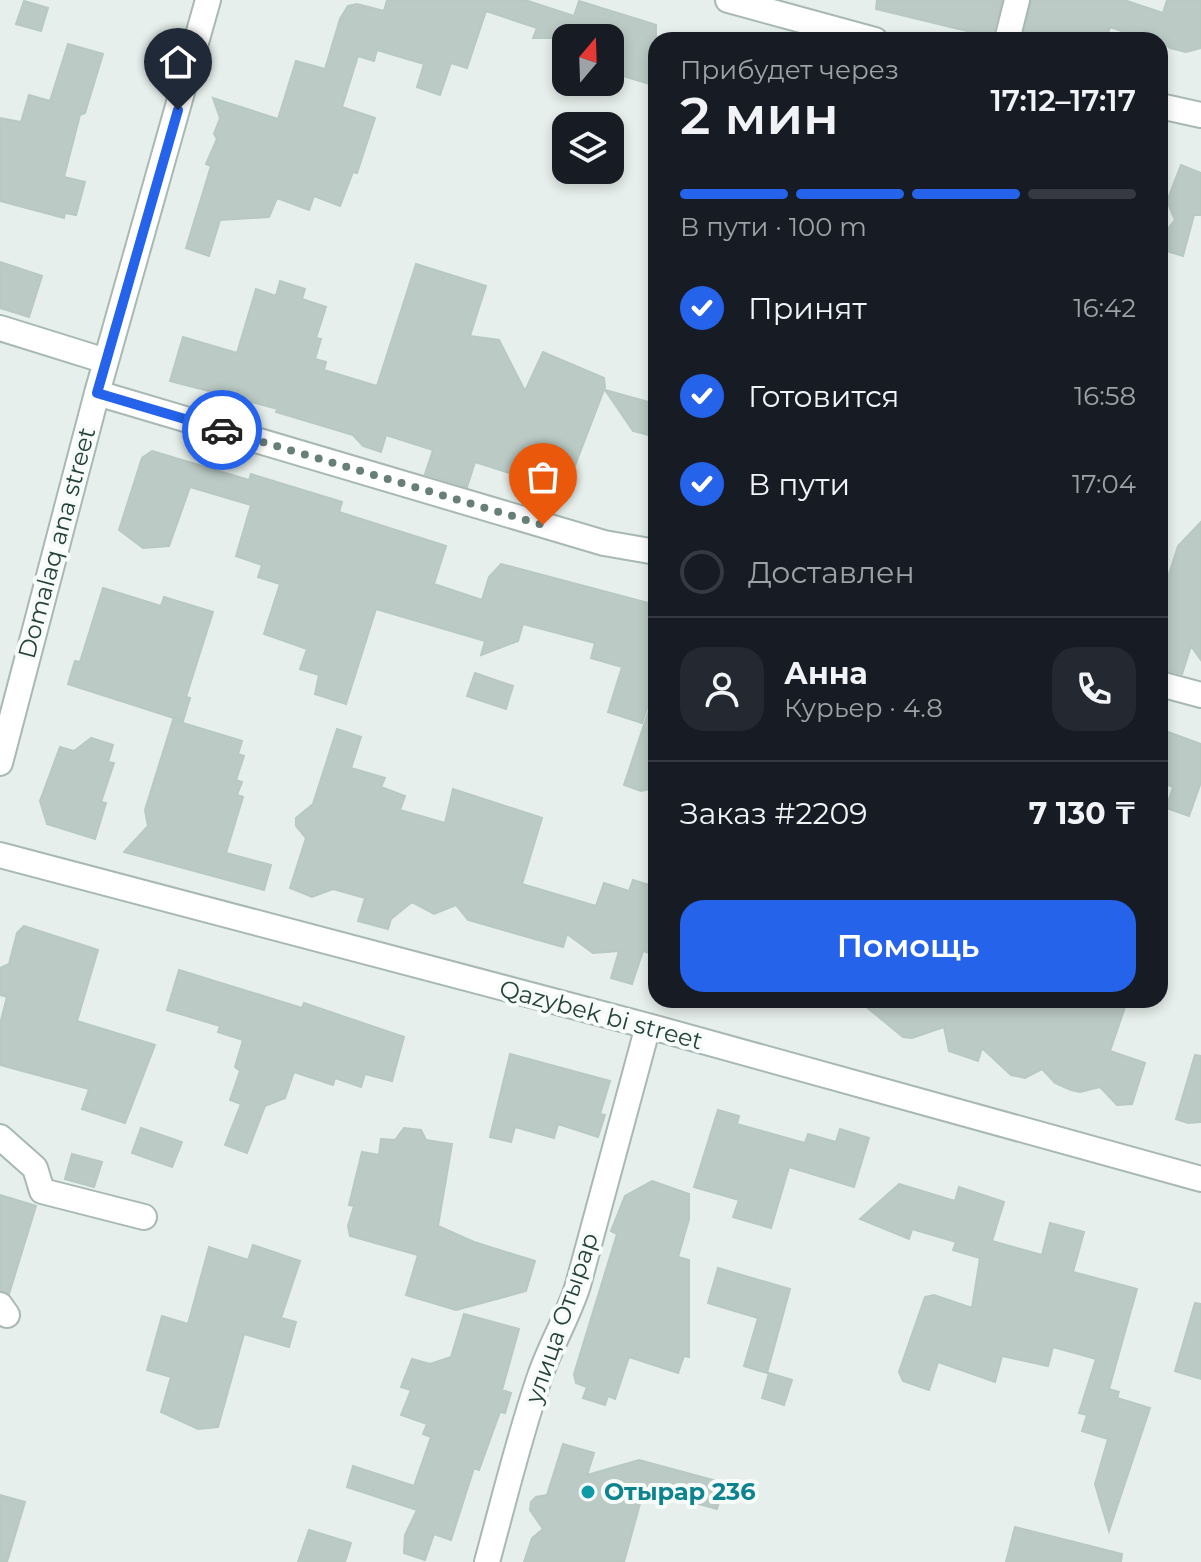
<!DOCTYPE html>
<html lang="ru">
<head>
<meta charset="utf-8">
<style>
  body { margin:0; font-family:Montserrat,sans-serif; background:#242831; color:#f1f3f6; height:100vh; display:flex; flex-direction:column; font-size:30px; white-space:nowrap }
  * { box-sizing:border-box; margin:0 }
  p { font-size:26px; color:#9ea1a6 }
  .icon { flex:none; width:44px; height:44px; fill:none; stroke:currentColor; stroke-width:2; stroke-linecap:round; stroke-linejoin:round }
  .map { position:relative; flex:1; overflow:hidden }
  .details { position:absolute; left:648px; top:32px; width:520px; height:976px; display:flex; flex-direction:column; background:#171b24; border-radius:24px; box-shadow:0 4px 12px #0003 }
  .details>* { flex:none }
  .needle { width:52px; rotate:19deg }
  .controls { position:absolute; left:552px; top:24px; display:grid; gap:16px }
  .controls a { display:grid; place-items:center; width:72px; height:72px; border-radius:16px; background:#171b24; box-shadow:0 4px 12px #0003; font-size:40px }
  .pin { position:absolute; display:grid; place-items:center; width:68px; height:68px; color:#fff; margin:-82px -34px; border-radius:50% 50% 50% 0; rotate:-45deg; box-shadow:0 0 8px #0007 }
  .pin .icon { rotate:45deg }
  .courier { position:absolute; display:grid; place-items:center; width:80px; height:80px; margin:-40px; border:6px solid #2563eb; border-radius:50%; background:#fff; color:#222; box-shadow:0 2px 10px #0007 }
  .summary em { font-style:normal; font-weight:600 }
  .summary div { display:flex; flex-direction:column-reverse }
  .summary { display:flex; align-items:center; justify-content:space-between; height:136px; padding:0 32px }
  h1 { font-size:52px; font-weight:600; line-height:60px }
  .bar { display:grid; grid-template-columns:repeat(4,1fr); gap:12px 8px; align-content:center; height:96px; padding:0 32px }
  .bar i { height:10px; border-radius:6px; background:#363941 }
  .bar .active { background:#2563eb }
  .bar p { grid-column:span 4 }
  .line { display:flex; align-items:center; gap:20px; padding:0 32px; border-top:2px solid #363941 }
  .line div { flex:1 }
  .round { display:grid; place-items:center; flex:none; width:84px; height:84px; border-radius:24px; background:#242831 }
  ol { padding:0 32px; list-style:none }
  li { display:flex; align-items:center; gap:24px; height:88px }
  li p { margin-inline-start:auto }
  li .icon { padding:8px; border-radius:50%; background:#2563eb; color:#fff; stroke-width:4 }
  li:last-child { color:#9ea1a6 }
  li i { width:44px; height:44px; border:4px solid #363941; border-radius:50% }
  .cta { display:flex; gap:16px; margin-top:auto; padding:16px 32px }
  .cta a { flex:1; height:92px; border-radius:24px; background:#2563eb; color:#fff; font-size:32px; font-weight:600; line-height:92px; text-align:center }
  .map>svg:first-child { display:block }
  .building { fill:#bbcac4; stroke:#b8c9c2; stroke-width:2 }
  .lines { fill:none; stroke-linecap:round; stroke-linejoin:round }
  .street-casing { stroke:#a8b8b2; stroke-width:28 }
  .street { stroke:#fff; stroke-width:24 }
  .done { stroke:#687f78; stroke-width:8; stroke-dasharray:0 14.4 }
  .route { stroke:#2563eb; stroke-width:10 }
  .culture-dot { fill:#0f9aa8; stroke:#f7fbf9; stroke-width:3 }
  .labels { text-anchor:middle; stroke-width:8; stroke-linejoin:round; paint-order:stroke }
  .street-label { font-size:24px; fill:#24423a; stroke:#f7fbf9 }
  .culture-label { font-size:24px; font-weight:bold; fill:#0d838f; stroke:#f7fbf9; text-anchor:start }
</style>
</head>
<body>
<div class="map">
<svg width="1201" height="1562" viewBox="0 0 1201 1562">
  <rect width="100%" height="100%" fill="#e6efeb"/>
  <!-- building -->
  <path class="building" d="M387 0H525L574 16 579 1 650 23 656 25V86L620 75 623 65 610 61V38H533L537 28 486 11 467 68 451 63 440 95 417 87 424 64 377 50 374 61 358 56 342 107 375 118 357 173 353 172 340 206 314 196 309 210 277 198 269 217 220 220 209 256 186 248 211 166 206 164 217 139 214 134 220 118 213 98 278 119 296 61 325 69 340 19 348 6 357 4 384 11Z
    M877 0H1002L992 37 876 9Z
    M1032 0H1124L1163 13 1167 0H1201V48L1186 52 1170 48 1145 30 1142 38 1110 27 1106 40H1022Z
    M24 1 48 8 41 31 16 24Z
    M68 44 103 54 85 113 80 115 64 177 85 182 76 215 65 213 64 218 0 201V118L21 122 29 95 50 101Z
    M1181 165 1201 173V215H1194L1183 256 1160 249 1162 236 1175 220 1167 201Z
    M0 262 42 276 29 317 0 308Z
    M416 264 486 286 470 336 499 340 525 391 543 352 604 378 605 387 574 468 530 453 522 477 475 462 467 487 425 474 433 450 386 435 381 452 363 446 353 435 276 412 278 409 170 381 183 337 237 353 256 289 276 296 280 281 305 289 302 299 326 307 316 338 321 339 315 359 326 362 324 370 377 386Z
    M605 390 656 404V437L633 431Z
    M152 451 249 480 251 474 342 502 339 512 446 546 434 584 482 600 489 577 501 564 656 605V694L652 693 642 723 608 712 622 667 591 658 595 643 523 624 518 641 481 655 485 641 376 609 346 704 315 694 319 675 300 669 307 649 264 634 280 584 258 577 262 565 236 556 251 505 190 487 169 546 143 548 119 530 142 458Z
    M1201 522V660L1191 646 1182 674 1160 669V602L1178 546Z
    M103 588 161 606 164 597 213 612 186 697 190 698 183 721 68 684 75 661 80 662Z
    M475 673 513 686 506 709 467 696Z
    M652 701 656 702V771L650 789 641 791 624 785Z
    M173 720 242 741 238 754 244 756 236 780 242 782 237 795 243 797 226 853 271 865 264 890 124 852 148 826 145 810Z
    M337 729 361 737 351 768 385 778 381 787 405 796 400 810 445 823 453 789 542 818 522 884 596 906 604 883 629 891 633 880 656 887V955L643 951 632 984 611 978 619 951 593 953 567 934 563 947 468 920 456 905 434 914 412 902 391 919 388 929 358 921 365 898 333 889 312 897 290 888 306 838 296 826V818L313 804Z
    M1160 729 1201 744V782L1189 816 1166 808 1173 787 1160 782Z
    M91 738 113 745 108 762 114 763 101 802 106 803 95 839 47 824 40 801 60 747 74 751Z
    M24 926 98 950 77 1021 155 1045 125 1123 82 1109 89 1089 0 1065V1024L7 997 0 995V968L9 964 17 933Z
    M179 970 302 1008 304 1003 404 1037 392 1081 365 1074 361 1087 335 1078 333 1085 294 1072 285 1098 265 1106 247 1153 225 1145 241 1104 230 1100 240 1071 235 1067 243 1040 218 1032 220 1026 167 1010Z
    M858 1000H1103L1125 1007 1110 1051 1145 1063 1132 1104 1117 1105 1100 1087 1080 1092 1071 1090 1055 1083 1042 1069 1025 1078 1011 1075 982 1048 978 1061 949 1051 944 1027 912 1038 903 1037Z
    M510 1054 610 1081 600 1114 605 1115 598 1137 558 1124 554 1138 515 1127 511 1142 490 1137Z
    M1195 1055 1201 1056V1122L1188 1123 1176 1119Z
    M718 1110 739 1116 737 1124 805 1143 808 1134 836 1142 840 1129 869 1138 854 1187 789 1167 771 1228 733 1217 739 1200 694 1187Z
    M141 1128 182 1142 172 1167 132 1153Z
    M404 1128 421 1130 426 1140 452 1144 438 1226 474 1242 535 1261 526 1291 456 1310 406 1295 418 1255 350 1236 348 1226 354 1206 349 1205 362 1152 379 1155 381 1139 395 1140Z
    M72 1154 102 1162 94 1187 65 1179Z
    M652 1181 689 1194V1219L678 1257 689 1260V1357L684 1356 678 1373 629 1357 615 1399 608 1396 605 1405 583 1398 587 1387 576 1383 574 1374 617 1234 611 1231 625 1196Z
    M899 1184 955 1201 959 1187 1004 1202 992 1241 1042 1255 1050 1223 1084 1232 1073 1272 1137 1289 1109 1389 1119 1392 1117 1398 1150 1408 1109 1531 1095 1484 1108 1439 1082 1431 1087 1415 1079 1413 1096 1359 1053 1347 1048 1366 1002 1356 995 1382 938 1362 929 1390 903 1381 899 1372 925 1297 934 1295 972 1308 980 1258 953 1250 956 1242 912 1229 909 1239 860 1219Z
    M0 1195 36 1206 9 1294 0 1290Z
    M253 1245 300 1261 281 1318 296 1322 289 1347 244 1334 218 1427 198 1429 161 1412 171 1377 147 1370 162 1316 188 1324 209 1247 248 1260Z
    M718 1268 790 1289 767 1373 744 1366 758 1318 708 1303Z
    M1195 1303 1201 1304V1379L1175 1371Z
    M464 1314 519 1329 502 1390 511 1393 505 1413 500 1412 479 1470 474 1468 451 1540 434 1534 425 1560 404 1553 405 1535 417 1510 347 1487 353 1466 414 1486 431 1437 423 1434 427 1424 401 1415 411 1390 401 1387 412 1359 430 1364 451 1357Z
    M769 1373 792 1380 784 1405 762 1398Z
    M563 1444 594 1453 587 1475 639 1460 724 1483 717 1509 644 1489 624 1562H524L532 1538 543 1529 530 1510 531 1502 536 1497 547 1495Z
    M0 1495 25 1502 7 1562H0Z
    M1015 1527 1122 1554 1121 1562H1006Z
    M309 1530 351 1543 345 1562H298Z"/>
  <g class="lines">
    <!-- street casing -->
    <g class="street-casing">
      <path id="street" d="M728 0 875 40
        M1007 40 1017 0
        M1160 106 1201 115
        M0 328 106 361
        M97 393 604 543 656 552
        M1160 684 1201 695
        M0 763 97 393 208 0
        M0 855 648 1026 1201 1179
        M0 1137 35 1168 42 1191 144 1217
        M0 1305 7 1315
        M487 1562C504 1500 519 1437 540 1376 551 1344 568 1317 578 1285L648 1026"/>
    </g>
    <!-- street -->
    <use href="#street" class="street"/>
  </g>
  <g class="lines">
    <!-- done -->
    <path class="done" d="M222 430 543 525"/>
    <!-- route -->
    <path class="route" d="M178 110 97 393 222 430"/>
  </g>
  <!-- markers -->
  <circle class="culture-dot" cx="588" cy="1492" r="8"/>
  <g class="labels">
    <!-- street labels -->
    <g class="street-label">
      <text transform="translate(57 543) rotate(-75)" y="8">Domalaq ana street</text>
      <text transform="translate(601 1015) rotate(15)" y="8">Qazybek bi street</text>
      <text transform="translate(562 1318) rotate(-71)" y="8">улица Отырар</text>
    </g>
    <!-- culture labels -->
    <g class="culture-label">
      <text x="604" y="1500">Отырар 236</text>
    </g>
  </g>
</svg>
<div class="controls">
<a><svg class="needle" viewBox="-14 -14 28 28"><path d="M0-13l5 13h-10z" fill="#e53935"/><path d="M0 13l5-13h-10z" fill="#9ea1a6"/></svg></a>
<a><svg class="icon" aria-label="layers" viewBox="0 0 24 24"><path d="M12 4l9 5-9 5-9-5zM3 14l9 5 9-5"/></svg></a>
</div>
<div class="pin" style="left:543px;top:525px;background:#ea580c"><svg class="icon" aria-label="bag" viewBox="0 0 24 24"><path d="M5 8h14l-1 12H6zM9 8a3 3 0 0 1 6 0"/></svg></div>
<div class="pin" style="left:178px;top:110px;background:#1f2937"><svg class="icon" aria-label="home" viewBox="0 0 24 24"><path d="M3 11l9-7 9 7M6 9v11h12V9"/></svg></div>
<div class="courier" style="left:222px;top:430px"><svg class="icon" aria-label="car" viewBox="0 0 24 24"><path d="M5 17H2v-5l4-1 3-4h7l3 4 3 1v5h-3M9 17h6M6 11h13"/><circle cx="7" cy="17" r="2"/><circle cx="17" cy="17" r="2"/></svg></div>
<section class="details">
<div class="summary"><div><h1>2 мин</h1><p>Прибудет через</p></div><em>17:12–17:17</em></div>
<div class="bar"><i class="active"></i><i class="active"></i><i class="active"></i><i></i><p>В пути · 100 m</p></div>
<ol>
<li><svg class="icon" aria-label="check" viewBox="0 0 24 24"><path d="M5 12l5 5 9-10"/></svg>Принят<p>16:42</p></li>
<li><svg class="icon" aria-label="check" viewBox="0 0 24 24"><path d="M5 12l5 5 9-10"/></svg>Готовится<p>16:58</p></li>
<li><svg class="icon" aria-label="check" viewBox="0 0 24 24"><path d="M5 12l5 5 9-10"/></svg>В пути<p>17:04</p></li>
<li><i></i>Доставлен</li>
</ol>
<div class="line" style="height:144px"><a class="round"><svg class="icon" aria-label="person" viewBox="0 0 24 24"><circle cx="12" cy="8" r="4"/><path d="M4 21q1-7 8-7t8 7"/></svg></a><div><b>Анна</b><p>Курьер · 4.8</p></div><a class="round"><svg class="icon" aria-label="phone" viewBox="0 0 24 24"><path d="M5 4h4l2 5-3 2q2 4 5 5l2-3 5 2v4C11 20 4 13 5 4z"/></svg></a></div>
<div class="line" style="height:104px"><div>Заказ #2209</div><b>7 130 ₸</b></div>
<div class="cta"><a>Помощь</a></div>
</section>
</div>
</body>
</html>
